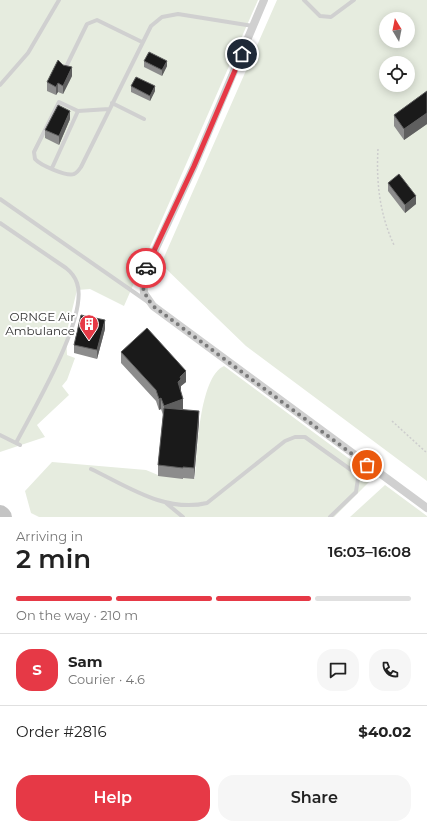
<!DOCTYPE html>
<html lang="en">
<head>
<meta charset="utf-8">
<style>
  body { margin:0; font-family:Montserrat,sans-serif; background:#f6f6f6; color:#222; height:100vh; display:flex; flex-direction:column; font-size:15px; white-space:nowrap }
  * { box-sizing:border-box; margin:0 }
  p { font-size:13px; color:#767676 }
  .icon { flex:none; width:22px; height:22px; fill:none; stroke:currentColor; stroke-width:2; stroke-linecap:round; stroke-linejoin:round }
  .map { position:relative; height:517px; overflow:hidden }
  .details { display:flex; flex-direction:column; background:#fff; flex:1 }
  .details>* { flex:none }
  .needle { width:26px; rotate:350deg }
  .buttons { position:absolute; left:379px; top:12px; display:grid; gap:8px }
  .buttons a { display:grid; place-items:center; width:36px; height:36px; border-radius:50%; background:#fff; box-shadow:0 2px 10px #0003; font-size:20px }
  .pin { position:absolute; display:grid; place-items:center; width:34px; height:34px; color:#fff; margin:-17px; border:2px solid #fff; border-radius:50%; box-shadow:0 1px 4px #0007 }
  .courier { position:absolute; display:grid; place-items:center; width:40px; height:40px; margin:-20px; border:3px solid #e63946; border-radius:50%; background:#fff; color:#222; box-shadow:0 1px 5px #0007 }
  .summary em { font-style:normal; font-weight:600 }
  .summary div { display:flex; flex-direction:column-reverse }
  .summary { display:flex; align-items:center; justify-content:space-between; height:68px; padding:0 16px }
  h1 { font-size:26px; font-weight:600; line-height:30px }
  .bar { display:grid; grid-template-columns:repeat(4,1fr); gap:6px 4px; align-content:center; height:48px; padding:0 16px }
  .bar i { height:5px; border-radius:3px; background:#e0e0e0 }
  .bar .on { background:#e63946 }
  .bar p { grid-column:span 4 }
  .line { display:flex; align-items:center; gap:10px; padding:0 16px; border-top:1px solid #e0e0e0 }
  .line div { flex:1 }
  .round { display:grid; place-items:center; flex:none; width:42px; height:42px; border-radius:16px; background:#f6f6f6 }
  .button { display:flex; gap:8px; margin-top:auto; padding:8px 16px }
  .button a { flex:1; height:46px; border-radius:16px; background:#e63946; color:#fff; font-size:16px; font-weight:600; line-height:46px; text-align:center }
  .button a+a { background:#f6f6f6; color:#222 }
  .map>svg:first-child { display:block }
  .green { fill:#e6ecdf; fill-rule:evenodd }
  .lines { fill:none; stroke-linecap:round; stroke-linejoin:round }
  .taxiway { stroke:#c4c4c4; stroke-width:20 }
  .path { stroke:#cdcdcd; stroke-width:1.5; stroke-dasharray:2 2; stroke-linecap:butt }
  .lane { stroke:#d0d0d0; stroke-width:4 }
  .street { stroke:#d0d0d0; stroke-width:8 }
  .wall { fill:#8c8c8c }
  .shaded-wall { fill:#5f5f5f }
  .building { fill:#1a1a1a; stroke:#5f5f5f }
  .done { stroke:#7a7a7a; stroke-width:4; stroke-dasharray:0 7.2 }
  .route { stroke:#e63946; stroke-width:5 }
  .labels { text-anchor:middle; stroke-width:4; stroke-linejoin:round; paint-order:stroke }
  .poi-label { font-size:12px; fill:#333; stroke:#fff; text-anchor:end }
</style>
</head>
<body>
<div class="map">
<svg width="427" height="517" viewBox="0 0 427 517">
  <rect width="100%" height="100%" fill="#fff"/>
  <!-- green -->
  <path class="green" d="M0 0H258L124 306 90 289 77 290 66 335 67 355 75 358 67 380 62 386 69 395 37 425 45 437 0 452Z
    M277 0H427V481L246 346 161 264ZM386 19H408V41H386ZM386 63H408V85H386Z
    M224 366 374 477 334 517H39L31 513 25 491 52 462 146 470 158 475 195 478C197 454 199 377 224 366Z
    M385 485 427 516V517H350Z"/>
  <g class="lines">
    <!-- taxiway -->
    <path class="taxiway" d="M0 515 2 517"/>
    <!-- path -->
    <path class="path" d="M378 149C376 183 380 215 394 245
      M392 421 427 453"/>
    <!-- lane -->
    <path class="lane" d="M304 0 320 16 331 17 354 0
      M65 69 87 24 97 20 142 42
      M0 85 28 53 59 0
      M112 103 144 119
      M109 109 78 111 59 102 34 152 35 159C40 165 67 177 74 174 77 173 79 170 81 167L151 26 162 17 178 14 253 26
      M52 168 78 111
      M0 199 148 302
      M0 223 66 268C71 272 75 277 77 283 89 317 33 410 16 443
      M0 435 20 445
      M91 469C127 486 165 513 207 503L285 441 295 437H305L354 472 358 478 356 492 330 517
      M166 503 183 517"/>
    <!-- street -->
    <path class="street" d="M264 0 194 166 143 276 144 293 153 306 427 508"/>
  </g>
  <!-- wall -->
  <path class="wall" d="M144 61 167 66 162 76 144 67Z
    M72 76 63 94 58 92 56 95 47 91V82Z
    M131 86 155 91 150 101 131 92Z
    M427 91V124L404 140 394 126V115Z
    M70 119 59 145 45 138V130Z
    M388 183 416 204 405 213 388 191Z
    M105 329 97 359 74 353V345Z
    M121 352 186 382 181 386V389L180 390 183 409 199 422 194 479 183 478V479L158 476V465L163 415 161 409 159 410 156 401 121 363Z"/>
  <!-- shaded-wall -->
  <path class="shaded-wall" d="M167 61V66L162 76V70Z
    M72 67V76L63 94V86Z
    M58 83V92L56 95V87Z
    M155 86V91L150 101V96Z
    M70 111V119L59 145V136Z
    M427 113V124L404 140V129Z
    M416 196V204L405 213V205Z
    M105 320V329L97 359V350Z
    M186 371V382L181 386V389L178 393V382L180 377Z
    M161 398V409L159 410V399Z
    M183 399V410L164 417V406Z
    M199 411V422L194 479V468Z"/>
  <!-- building -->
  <path class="building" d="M149 52 167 61 162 70 144 61Z
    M58 60 63 65 72 67 63 86 58 83 56 87 47 82Z
    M136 77 155 86 150 96 131 86Z
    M427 91V113L404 129 394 115Z
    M58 105 70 111 59 136 45 130Z
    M399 174 416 196 405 205 388 183Z
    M81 315 105 320 97 350 74 345Z
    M147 328 186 371 180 377 181 379 178 382 183 399 164 406 161 398 159 399 156 390 121 352Z
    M164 408 199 411 194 468 183 467V468L158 465Z"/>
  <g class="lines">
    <!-- done -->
    <path class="done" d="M146 268C139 283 143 293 153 306L367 465"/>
    <!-- route -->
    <path class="route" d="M146 268 194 166 242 54"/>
  </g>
  <!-- icons -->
  <defs>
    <g id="building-pin" transform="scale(1)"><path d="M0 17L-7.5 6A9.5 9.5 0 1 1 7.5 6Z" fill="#e63946" stroke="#fff"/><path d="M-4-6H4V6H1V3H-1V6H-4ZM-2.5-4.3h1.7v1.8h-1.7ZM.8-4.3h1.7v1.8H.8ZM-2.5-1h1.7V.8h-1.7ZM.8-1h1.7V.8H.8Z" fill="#fff"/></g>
  </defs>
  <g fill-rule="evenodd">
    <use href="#building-pin" x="89" y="324"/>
  </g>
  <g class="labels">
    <!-- poi labels -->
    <g class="poi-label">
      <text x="75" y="321">ORNGE Air<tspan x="75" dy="14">Ambulance</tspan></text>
    </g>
  </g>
</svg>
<div class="buttons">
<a><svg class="needle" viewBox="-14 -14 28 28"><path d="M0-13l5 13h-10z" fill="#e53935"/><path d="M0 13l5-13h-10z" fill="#767676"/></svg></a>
<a><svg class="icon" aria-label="locate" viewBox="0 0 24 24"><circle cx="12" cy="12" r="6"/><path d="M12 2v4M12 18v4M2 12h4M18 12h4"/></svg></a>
</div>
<div class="pin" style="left:367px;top:465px;background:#ea580c"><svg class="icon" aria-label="bag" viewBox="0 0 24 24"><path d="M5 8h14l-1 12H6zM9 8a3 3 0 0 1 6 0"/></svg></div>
<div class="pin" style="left:242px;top:54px;background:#1f2937"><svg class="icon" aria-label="home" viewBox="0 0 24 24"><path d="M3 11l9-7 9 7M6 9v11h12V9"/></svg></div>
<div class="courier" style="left:146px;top:268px"><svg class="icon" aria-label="car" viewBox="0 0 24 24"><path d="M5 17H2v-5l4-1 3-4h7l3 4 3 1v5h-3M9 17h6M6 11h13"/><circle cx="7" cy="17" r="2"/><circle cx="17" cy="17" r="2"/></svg></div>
</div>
<section class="details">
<div class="summary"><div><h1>2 min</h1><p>Arriving in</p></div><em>16:03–16:08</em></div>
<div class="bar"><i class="on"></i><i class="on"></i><i class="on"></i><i></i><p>On the way · 210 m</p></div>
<div class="line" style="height:72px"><b class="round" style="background:#e63946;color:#fff">S</b><div><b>Sam</b><p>Courier · 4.6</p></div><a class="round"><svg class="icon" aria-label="chat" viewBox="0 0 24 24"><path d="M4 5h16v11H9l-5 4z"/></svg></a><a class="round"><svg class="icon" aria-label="phone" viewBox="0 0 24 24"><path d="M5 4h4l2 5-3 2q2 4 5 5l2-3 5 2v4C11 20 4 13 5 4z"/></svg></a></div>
<div class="line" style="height:52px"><div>Order #2816</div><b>$40.02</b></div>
<div class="button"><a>Help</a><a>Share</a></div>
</section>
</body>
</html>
